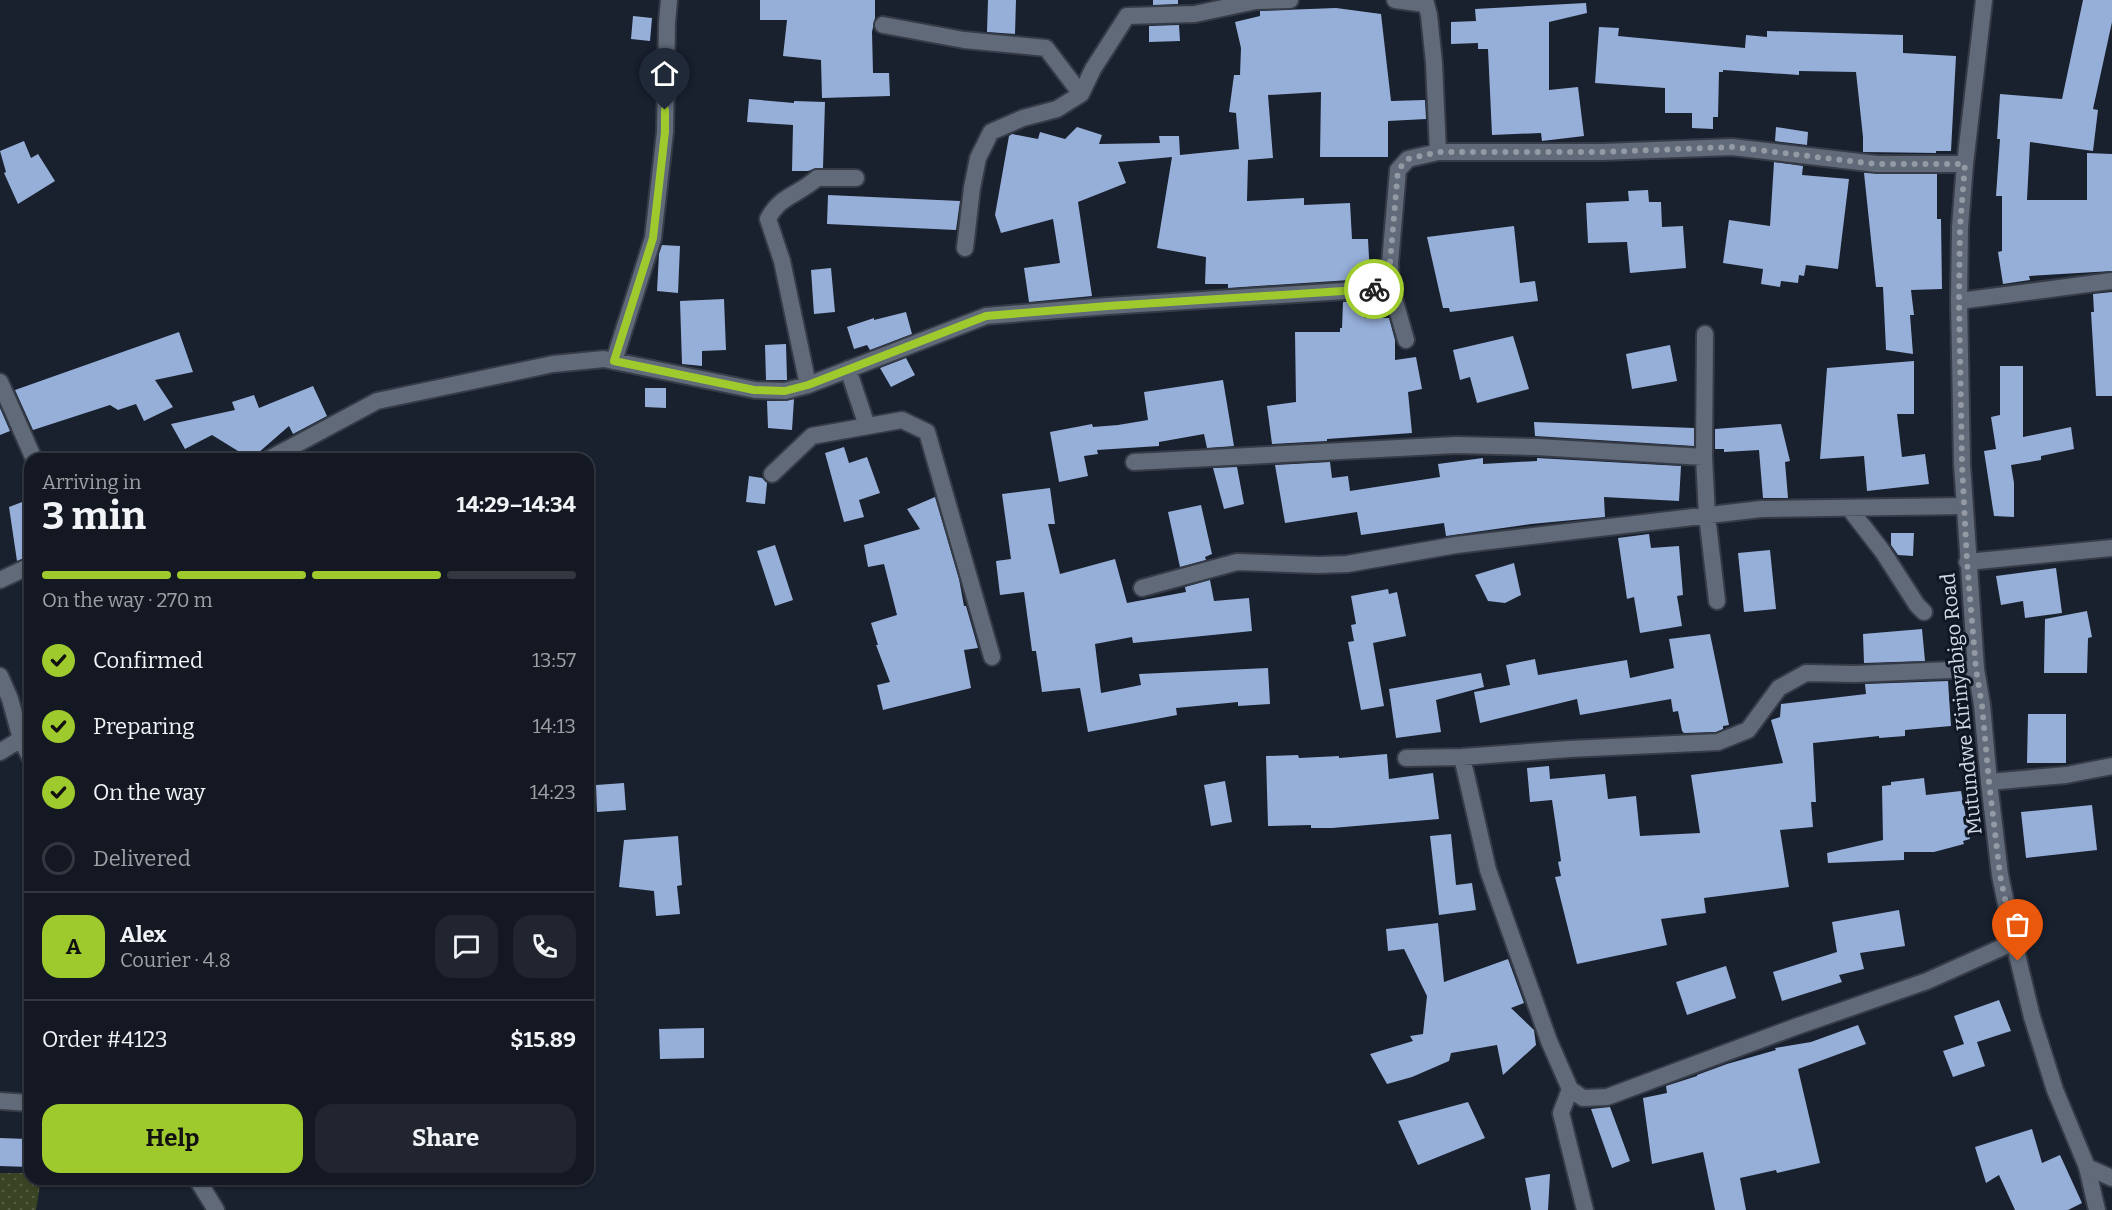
<!DOCTYPE html>
<html lang="en">
<head>
<meta charset="utf-8">
<style>
  body { margin:0; font-family:Bitter,serif; background:#20252f; color:#f1f3f6; height:100vh; display:flex; flex-direction:column; font-size:22px; white-space:nowrap }
  * { box-sizing:border-box; margin:0 }
  p { font-size:20px; color:#9da0a5 }
  .icon { flex:none; width:33px; height:33px; fill:none; stroke:currentColor; stroke-width:2; stroke-linecap:round; stroke-linejoin:round }
  .map { position:relative; flex:1; overflow:hidden }
  .panel { position:absolute; left:24px; top:453px; width:570px; height:732px; display:flex; flex-direction:column; background:#131822; border-radius:18px; box-shadow:0 2px 4px #0004,0 0 0 2px #323740 }
  .panel>* { flex:none }
  .pin { position:absolute; display:grid; place-items:center; width:51px; height:51px; color:#fff; margin:-62px -26px; border-radius:50% 50% 50% 0; rotate:-45deg; box-shadow:0 0 6px #0007 }
  .pin .icon { rotate:45deg }
  .courier { position:absolute; display:grid; place-items:center; width:60px; height:60px; margin:-30px; border:4px solid #9eca2e; border-radius:50%; background:#fff; color:#222; box-shadow:0 2px 8px #0007 }
  .head em { font-style:normal; font-weight:700 }
  .head div { display:flex; flex-direction:column-reverse }
  .head { display:flex; align-items:center; justify-content:space-between; height:102px; padding:0 18px }
  h1 { font-size:39px; font-weight:700; line-height:45px }
  .bar { display:grid; grid-template-columns:repeat(4,1fr); gap:9px 6px; align-content:center; height:72px; padding:0 18px }
  .bar i { height:8px; border-radius:4px; background:#323740 }
  .bar .active { background:#9eca2e }
  .bar p { grid-column:span 4 }
  .line { display:flex; align-items:center; gap:15px; padding:0 18px; border-top:2px solid #323740 }
  .line div { flex:1 }
  .round { display:grid; place-items:center; flex:none; width:63px; height:63px; border-radius:18px; background:#20252f }
  ol { padding:0 18px; list-style:none }
  li { display:flex; align-items:center; gap:18px; height:66px }
  li p { margin-inline-start:auto }
  li .icon { padding:6px; border-radius:50%; background:#9eca2e; color:#111; stroke-width:4 }
  li:last-child { color:#9da0a5 }
  li i { width:33px; height:33px; border:3px solid #323740; border-radius:50% }
  .action { display:flex; gap:12px; margin-top:auto; padding:12px 18px }
  .action a { flex:1; height:69px; border-radius:18px; background:#9eca2e; color:#111; font-size:24px; font-weight:700; line-height:69px; text-align:center }
  .action a+a { background:#20252f; color:#f1f3f6 }
  .map>svg:first-child { display:block }
  .grass { fill:url(#grass-dots) }
  .building { fill:#96afd9 }
  .lines { fill:none; stroke-linecap:round; stroke-linejoin:round }
  .minor-casing { stroke:#363c47; stroke-width:20 }
  .tertiary-casing { stroke:#363c47; stroke-width:20 }
  .minor { stroke:#606a79; stroke-width:16 }
  .tertiary { stroke:#606a79; stroke-width:16 }
  .done { stroke:#939aa4; stroke-width:6; stroke-dasharray:0 10.8 }
  .route { stroke:#9eca2e; stroke-width:8 }
  .labels { text-anchor:middle; stroke-width:6; stroke-linejoin:round; paint-order:stroke }
  .street-label { font-size:20px; fill:#d5dbe4; stroke:#101724 }
</style>
</head>
<body>
<div class="map">
<svg width="2112" height="1210" viewBox="0 0 2112 1210">
  <defs>
    <pattern id="grass-dots" width="8" height="8" patternUnits="userSpaceOnUse" patternTransform="scale(1.5)"><rect width="8" height="8" fill="#394424"/><path d="M2 2h.1M6 6h.1" fill="none" stroke="#555e44" stroke-width="1.8" stroke-linecap="round"/></pattern>
  </defs>
  <rect width="100%" height="100%" fill="#19202e"/>
  <!-- grass -->
  <path class="grass" d="M0 1173H30V1179H41L36 1210H0Z"/>
  <!-- building -->
  <path class="building" d="M760 0H875V18L872 32 873 73H889L890 96 822 98 821 60 783 56 787 20H760Z
    M988 0H1016L1015 34 987 32Z
    M1153 0H1178V4L1153 5Z
    M2083 0H2112V22L2093 109 2098 110 2093 151 2030 142 2027 200H2087V153L2112 154V271L2029 276 2030 280 2003 284 1998 252 2002 251V196H1996L2000 139H1997L2000 94 2062 99Z
    M1586 3 1587 13 1549 22V90L1578 87 1584 136 1542 141 1541 133 1492 135 1488 49H1478V43L1451 44V22L1476 21 1475 9Z
    M1336 8 1381 14 1391 101 1425 100 1426 119 1388 121V157H1320L1321 92 1268 95 1273 158 1248 160 1247 201 1304 198V205L1350 203 1352 239H1368L1370 277 1365 279 1228 288V284H1205L1206 257 1157 248 1172 157 1118 162 1126 183 1078 202 1092 296 1029 302 1024 268 1060 263 1053 219 1001 233 995 215 1009 136 1012 134 1038 139 1040 132 1065 139 1077 127 1102 135 1099 144 1160 143 1159 136H1179L1180 155 1239 149 1236 113 1229 112 1234 75H1240L1241 48 1235 22 1260 16V11Z
    M633 16 652 18 650 41 631 39Z
    M1179 25 1180 41 1149 42V26Z
    M1599 27 1619 28 1618 36 1745 48 1746 35 1767 37V31L1903 35V53L1956 56 1951 151H1936V153L1863 152V137L1856 72 1799 71V75L1723 70V72H1719L1718 117H1713V129L1692 128V113H1665V88L1595 83Z
    M749 99 794 103V101L825 102 823 168H816L808 171H792L793 125 747 122Z
    M1776 127 1808 132 1807 145 1775 141Z
    M24 141 31 158 38 154 55 181 18 204 4 173 6 172 0 151Z
    M1774 162 1803 166 1802 175 1849 179 1838 269 1806 265 1804 276 1799 275 1798 283 1781 281 1780 287 1761 284 1763 269 1723 263 1729 220 1770 226Z
    M1864 173 1937 174V219H1941L1942 289 1911 290 1914 315H1910L1913 354 1886 350 1883 287H1876Z
    M1648 190 1649 202H1661L1662 227 1683 226 1686 268 1630 273 1627 242 1588 243 1586 203 1629 201 1628 191Z
    M828 195 960 201 956 230 827 224Z
    M1514 226 1520 283 1535 281 1538 301 1450 312 1449 308H1443L1427 237Z
    M662 245 680 246 678 293 657 291 659 254Z
    M831 268 835 312 814 314 811 270Z
    M2112 292V396H2096L2091 312H2094L2093 294Z
    M724 299 726 350 702 351V366L682 364 680 301Z
    M1365 300 1364 318H1389L1395 340V360L1416 357 1422 389 1408 392 1412 433 1327 439V441L1272 444 1267 406 1296 402 1295 332H1340V328H1342L1343 302Z
    M906 312 912 334 870 350 867 345 854 349 847 327 874 318V320Z
    M179 332 193 372 155 380 173 407 144 421 136 404 118 410 110 405 33 430 15 390Z
    M1513 336 1529 389 1477 403 1470 377 1460 380 1453 350Z
    M786 344 787 380H766L765 345Z
    M1670 345 1677 381 1632 389 1626 354Z
    M906 358 915 375 891 387 880 368Z
    M1914 361V414H1897L1902 457 1925 454 1929 484 1867 491 1864 456 1820 459 1827 368Z
    M2000 366H2023V437L2071 427 2074 449 2041 456V460L2011 465 2014 483V517L1994 516 1984 451 1996 449 1991 417 2000 415Z
    M1223 380 1234 446 1207 448 1204 434 1159 442V446L1097 450 1098 454 1084 456 1088 476 1059 482 1050 432 1092 424 1093 427 1118 425 1148 420 1144 392Z
    M313 386 327 416 293 434 289 426 251 459 212 435 185 449 171 424 235 410 232 402 254 395 259 408Z
    M645 388H666V408L645 407Z
    M794 399 792 430 768 428 767 401H785Z
    M0 408 10 431 0 435Z
    M1534 422 1694 428V446L1535 436Z
    M1781 424 1790 461 1785 462 1788 498H1763L1759 450 1724 452V449H1715V429Z
    M844 447 849 463 867 457 880 493 859 500 864 517 844 522 825 453Z
    M1483 458V464L1537 461V458L1681 466 1679 501 1604 497 1605 517 1531 524 1446 536 1444 523 1361 535 1357 512 1285 523 1275 465 1330 462 1332 478 1348 476 1350 491 1440 477 1438 464Z
    M1237 467 1244 504 1224 509 1213 468Z
    M749 476 762 478 767 483 765 504 746 502Z
    M1050 488 1055 524H1048L1060 574 1115 559 1127 603 1186 592 1185 587 1210 580 1214 601 1249 598 1252 631 1133 643 1132 637 1095 644 1101 693 1141 685 1139 674 1268 668 1270 704 1238 706V702L1176 708 1177 715 1088 732 1080 688 1042 692 1036 651H1032L1024 592 1000 595 996 561 1011 559 1002 494Z
    M935 497 959 579 964 606H966L978 648 964 650 971 688 883 710 877 685 890 682 876 645H878L871 623 897 615 884 564 868 567 864 545 920 529 907 509Z
    M30 499V556L17 561 9 507Z
    M1201 505 1212 554 1205 557 1206 560 1180 567 1168 512Z
    M1891 533H1914L1913 556 1898 555 1891 545Z
    M1649 534 1651 548 1679 546 1683 595 1677 596 1682 626 1640 633 1634 597 1627 599 1618 538Z
    M775 545 793 600 775 606 757 551Z
    M1770 550 1776 609 1744 612 1738 553Z
    M1514 563 1521 595 1505 603 1488 601 1475 575Z
    M2056 568 2062 613 2025 618 2023 601 2001 605 1996 576Z
    M1388 589 1389 594 1397 592 1406 636 1373 643 1384 706 1361 710 1348 642 1354 641 1351 625 1356 624 1351 596Z
    M2087 611 2092 637 2088 638 2087 673H2044L2045 619Z
    M1922 629 1925 661 1864 663 1863 634Z
    M1710 634 1729 725 1723 726V729L1716 732 1684 733 1682 731 1678 711 1673 712 1671 699 1580 715 1577 699 1480 723 1474 692 1510 685 1506 665 1535 659 1538 675 1627 660 1630 678 1674 668 1669 639Z
    M1481 673 1484 687 1436 700 1441 732 1396 738 1389 689Z
    M1948 681 1951 726 1905 730V736L1879 738V736L1813 743 1816 802H1811L1813 827 1780 830 1789 887 1704 898 1706 913 1661 919 1667 945 1577 964 1555 877 1561 876 1558 862 1561 861 1552 800 1530 802 1527 768 1549 766 1550 779 1605 774 1608 799 1636 796 1640 836 1700 833 1691 775 1783 763 1771 720 1780 717 1781 704 1866 694 1865 684Z
    M2028 714H2066V763H2027Z
    M1387 754 1389 779 1433 773 1439 819 1332 828H1311V825L1268 826 1266 756 1298 755 1299 758 1339 756V758Z
    M1924 778 1926 795 1961 791 1970 839 1963 841 1964 844 1934 852H1904V860L1828 863 1827 853 1883 840 1882 786 1891 785V782Z
    M1225 781 1232 822 1211 826 1204 785Z
    M624 783 626 810 597 812 596 785Z
    M2092 805 2097 850 2026 858 2021 812Z
    M1451 834 1456 885 1472 883 1476 910 1439 915 1430 836Z
    M678 836 682 885 677 886 680 914 656 916 654 891 619 887 624 840Z
    M1899 910 1905 946 1860 953 1864 969 1839 975 1842 982 1782 1001 1773 972 1837 952 1832 922Z
    M1438 923 1444 982 1508 959 1524 1003 1511 1008 1534 1030 1536 1045 1503 1075 1497 1045 1451 1053 1449 1061 1412 1077 1387 1084 1370 1054 1413 1041 1410 1036 1423 1034 1427 996 1404 949 1388 951 1386 929Z
    M1726 966 1736 998 1687 1015 1676 982Z
    M1999 1000 2011 1031 1977 1042 1985 1066 1953 1077 1943 1051 1964 1044 1954 1016Z
    M1858 1025 1866 1044 1798 1069 1820 1163 1777 1173 1776 1170 1740 1178 1746 1210H1715L1703 1152 1652 1164 1643 1098 1667 1093 1666 1086 1697 1076V1075L1727 1064 1776 1050 1775 1048 1811 1042Z
    M704 1028V1058L660 1059 659 1029Z
    M1468 1102 1485 1138 1418 1165 1398 1121Z
    M1610 1107 1630 1161 1612 1168 1591 1109Z
    M2032 1129 2042 1163 2060 1155 2082 1203 2068 1210H2015L1999 1175 1986 1183 1975 1147Z
    M0 1138 27 1139 29 1167 0 1166Z
    M1550 1174 1548 1210H1531L1525 1178Z"/>
  <g class="lines">
    <!-- minor casing -->
    <g class="minor-casing">
      <path id="minor" d="M1395 0 1425 4
        M1425 0 1429 15 1434 63 1438 152
        M883 25 964 40 1046 48 1081 94
        M965 248 972 188 978 158 991 132 1023 118 1057 109 1081 94 1093 69 1127 16 1195 14 1256 1 1290 0
        M1391 288 1406 340
        M1959 301 2112 281
        M1705 334 1704 457 1707 515 1717 601
        M614 361 653 238 665 132 667 23 669 0
        M848 369 867 426
        M0 382 34 459
        M808 385 782 261 768 219C780 195 799 195 817 178H856
        M269 459 377 401 553 364 604 359 755 390 785 391 808 385 986 316 1108 306 1391 288 1390 263 1398 170 1408 159 1438 152H1602L1732 147 1877 164H1965
        M1134 462 1456 445 1537 447 1704 457
        M772 474 812 436 902 420 927 432 992 657
        M1849 508 1883 552 1917 605 1924 612
        M1967 562 2112 548
        M0 580 30 566
        M1142 588 1237 562 1318 565 1347 564 1456 545 1761 509 1964 506
        M0 676 10 699 21 739 0 752
        M29 735 21 739 30 757
        M1462 757 1488 870 1549 1041 1570 1089 1583 1098 1607 1097 1795 1027 1927 981 2014 942
        M1406 758 1462 757 1569 749 1718 742 1748 730 1779 688 1806 673 1855 674 1976 669
        M1989 782 2066 775 2112 766
        M1570 1089 1561 1113 1585 1210
        M0 1101 30 1103
        M2087 1167 2097 1210
        M197 1179 216 1210"/>
    </g>
    <!-- tertiary casing -->
    <g class="tertiary-casing">
      <path id="tertiary" d="M1984 0 1965 164 1960 227 1959 301 1962 464 1976 669 1982 705 1989 782 2000 875 2014 942 2032 1017 2055 1090 2087 1167 2112 1178"/>
    </g>
    <!-- minor -->
    <use href="#minor" class="minor"/>
    <!-- tertiary -->
    <use href="#tertiary" class="tertiary"/>
  </g>
  <g class="lines">
    <!-- done -->
    <path class="done" d="M1374 289 1391 288 1390 263 1398 170 1408 159 1438 152H1602L1732 147 1876 164H1965L1960 227 1959 301 1962 464 1967 562 1976 669 1982 705 1989 782 2000 875 2018 961"/>
    <!-- route -->
    <path class="route" d="M665 110V132L653 238 614 361 754 390 785 391 808 385 986 316 1108 306 1374 289"/>
  </g>
  <g class="labels">
    <!-- street labels -->
    <g class="street-label">
      <text transform="translate(1961 704) rotate(-96)" y="7">Mutundwe Kirinyabigo Road</text>
    </g>
  </g>
</svg>
<div class="pin" style="left:2018px;top:961px;background:#ea580c"><svg class="icon" aria-label="bag" viewBox="0 0 24 24"><path d="M5 8h14l-1 12H6zM9 8a3 3 0 0 1 6 0"/></svg></div>
<div class="pin" style="left:665px;top:110px;background:#1f2937"><svg class="icon" aria-label="home" viewBox="0 0 24 24"><path d="M3 11l9-7 9 7M6 9v11h12V9"/></svg></div>
<div class="courier" style="left:1374px;top:289px"><svg class="icon" aria-label="bike" viewBox="0 0 24 24"><circle cx="6" cy="16" r="4"/><circle cx="18" cy="16" r="4"/><path d="M6 16l4-8h5l3 8M10 8l3 8H6M13 5h3"/></svg></div>
<section class="panel">
<div class="head"><div><h1>3 min</h1><p>Arriving in</p></div><em>14:29–14:34</em></div>
<div class="bar"><i class="active"></i><i class="active"></i><i class="active"></i><i></i><p>On the way · 270 m</p></div>
<ol>
<li><svg class="icon" aria-label="check" viewBox="0 0 24 24"><path d="M5 12l5 5 9-10"/></svg>Confirmed<p>13:57</p></li>
<li><svg class="icon" aria-label="check" viewBox="0 0 24 24"><path d="M5 12l5 5 9-10"/></svg>Preparing<p>14:13</p></li>
<li><svg class="icon" aria-label="check" viewBox="0 0 24 24"><path d="M5 12l5 5 9-10"/></svg>On the way<p>14:23</p></li>
<li><i></i>Delivered</li>
</ol>
<div class="line" style="height:108px"><b class="round" style="background:#9eca2e;color:#111">A</b><div><b>Alex</b><p>Courier · 4.8</p></div><a class="round"><svg class="icon" aria-label="chat" viewBox="0 0 24 24"><path d="M4 5h16v11H9l-5 4z"/></svg></a><a class="round"><svg class="icon" aria-label="phone" viewBox="0 0 24 24"><path d="M5 4h4l2 5-3 2q2 4 5 5l2-3 5 2v4C11 20 4 13 5 4z"/></svg></a></div>
<div class="line" style="height:78px"><div>Order #4123</div><b>$15.89</b></div>
<div class="action"><a>Help</a><a>Share</a></div>
</section>
</div>
</body>
</html>
